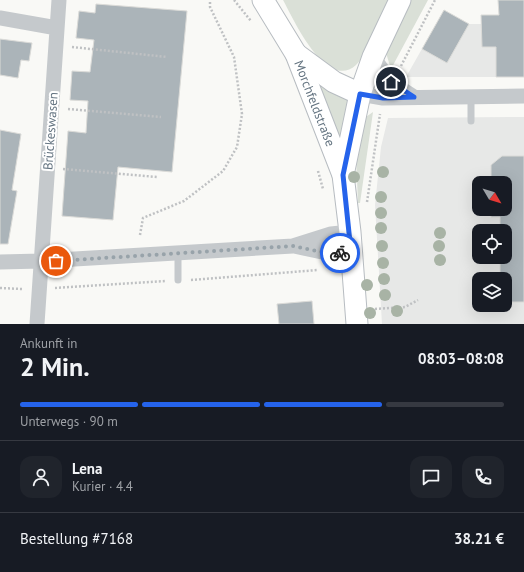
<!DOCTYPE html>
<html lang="de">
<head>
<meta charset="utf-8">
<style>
  body { margin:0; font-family:"PT Sans",sans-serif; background:#20242c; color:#f1f3f6; height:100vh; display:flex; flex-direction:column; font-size:15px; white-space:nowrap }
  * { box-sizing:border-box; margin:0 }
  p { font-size:13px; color:#9ea1a6 }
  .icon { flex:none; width:22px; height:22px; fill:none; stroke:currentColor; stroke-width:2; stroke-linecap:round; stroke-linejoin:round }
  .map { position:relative; height:324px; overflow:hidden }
  .details { display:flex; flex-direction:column; background:#171b24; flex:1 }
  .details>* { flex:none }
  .needle { width:26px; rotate:128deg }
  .controls { position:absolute; left:472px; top:176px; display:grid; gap:8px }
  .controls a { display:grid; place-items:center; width:40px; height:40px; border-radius:8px; background:#171b24; box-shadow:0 4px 16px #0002; font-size:20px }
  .pin { position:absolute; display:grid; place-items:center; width:34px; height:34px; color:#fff; margin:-17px; border:2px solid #fff; border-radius:50%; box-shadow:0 1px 4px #0007 }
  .courier { position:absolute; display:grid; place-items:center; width:40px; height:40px; margin:-20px; border:3px solid #2563eb; border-radius:50%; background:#fff; color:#222; box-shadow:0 1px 5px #0007 }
  .headline em { font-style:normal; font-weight:700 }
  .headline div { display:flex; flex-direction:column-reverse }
  .headline { display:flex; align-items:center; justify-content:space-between; height:68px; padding:0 20px }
  h1 { font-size:26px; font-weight:700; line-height:30px }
  .bar { display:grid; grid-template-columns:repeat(4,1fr); gap:6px 4px; align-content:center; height:48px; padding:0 20px }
  .bar i { height:5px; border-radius:3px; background:#363941 }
  .bar .active { background:#2563eb }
  .bar p { grid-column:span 4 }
  .line { display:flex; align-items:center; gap:10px; padding:0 20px; border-top:1px solid #363941 }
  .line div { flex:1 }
  .round { display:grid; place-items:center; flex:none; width:42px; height:42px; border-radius:12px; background:#20242c }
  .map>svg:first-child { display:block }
  .built { fill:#e7e8e7; fill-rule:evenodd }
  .green { fill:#dae0d7 }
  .building { fill:#abb4b9; stroke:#dbdbd8 }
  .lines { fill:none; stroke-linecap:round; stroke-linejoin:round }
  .secondary-casing { stroke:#b7bcc1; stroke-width:23 }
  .path { stroke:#bfc1c3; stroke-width:2.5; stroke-dasharray:2 2; stroke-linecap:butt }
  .service { stroke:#c5c9cc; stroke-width:7 }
  .minor { stroke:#c5c9cc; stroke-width:15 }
  .secondary { stroke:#fff; stroke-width:21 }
  .tree { fill:#a8b3a5 }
  .done { stroke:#98a3aa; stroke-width:4; stroke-dasharray:0 7.2 }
  .route { stroke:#2563eb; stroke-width:5 }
  .labels { text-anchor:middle; stroke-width:4; stroke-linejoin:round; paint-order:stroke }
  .street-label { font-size:13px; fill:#647481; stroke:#fff }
</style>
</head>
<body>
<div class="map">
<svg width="524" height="324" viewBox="0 0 524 324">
  <rect width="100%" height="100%" fill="#f9f9f6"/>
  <!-- built -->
  <path class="built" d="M444 10 469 24H481V15H524V77H406Z
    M524 117V324H382L375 205 381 147 388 118ZM479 183H505V209H479ZM479 231H505V257H479ZM479 279H505V305H479Z"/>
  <!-- green -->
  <path class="green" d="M283 0H389C380 21 373 49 356 65 326 92 293 18 283 0Z
    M409 0H428L391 69 386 53Z
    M311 74 349 97 338 147Z
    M373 112 360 203H358L356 158 363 119Z"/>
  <!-- building -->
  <path class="building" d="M498 0H524V77H496V47H482L481 15H499Z
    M96 4 187 11 172 172 118 167 113 220 62 216 68 131 86 133 88 101 70 100 72 71 90 72 94 40 76 38 79 11 95 13Z
    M444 10 469 24 447 63 422 49Z
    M0 39 32 43 29 61 21 60 18 78 0 75Z
    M0 130 21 134 12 190 17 191 8 244H0Z
    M502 156H524V302H505V279H500V257H505V231H500V217H491V209H505V183H491V165Z
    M312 301 314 324H279L277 304Z"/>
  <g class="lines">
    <!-- secondary casing -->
    <g class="secondary-casing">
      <g id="secondary">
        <path id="s1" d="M263 0 296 54 343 175 350 232 357 324"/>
        <path d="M296 54 334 82 360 94"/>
        <path d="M343 175 360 94 373 57 400 0"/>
      </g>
    </g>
    <!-- path -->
    <path class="path" d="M234 0 251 21
      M72 47 167 57
      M401 66 435 0
      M68 109 161 117
      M63 169 157 177
      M318 171 323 189
      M367 202 380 114
      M140 235 143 218 184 201 223 171 237 147 242 114 234 57 210 7V0
      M191 280 318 270
      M0 288 22 289
      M55 288 166 281
      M375 309 405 307 418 300"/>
    <!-- service -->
    <path class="service" d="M471 96V121
      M178 253V280"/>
    <!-- minor -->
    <path class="minor" d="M0 18 57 28
      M373 57 391 82 414 97
      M360 94 383 98 524 96
      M294 246 322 252H351
      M0 262 41 261 293 246 331 234 350 232
      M37 324 59 0"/>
    <!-- secondary -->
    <use href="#secondary" class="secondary"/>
  </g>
  <!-- trees -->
  <g class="tree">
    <circle cx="383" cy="172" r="6"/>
    <circle cx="354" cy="177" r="6"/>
    <circle cx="381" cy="197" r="6"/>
    <circle cx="381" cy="213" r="6"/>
    <circle cx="381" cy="228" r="6"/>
    <circle cx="440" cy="233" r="6"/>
    <circle cx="382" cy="246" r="6"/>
    <circle cx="439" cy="246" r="6"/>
    <circle cx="440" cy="260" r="6"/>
    <circle cx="383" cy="263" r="6"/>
    <circle cx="384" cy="279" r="6"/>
    <circle cx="367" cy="285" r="6"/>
    <circle cx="385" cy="295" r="6"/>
    <circle cx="397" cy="311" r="6"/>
    <circle cx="370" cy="313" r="6"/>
  </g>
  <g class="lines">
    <!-- done -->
    <path class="done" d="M56 261 293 246 322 252 340 253"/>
    <!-- route -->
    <path class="route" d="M340 253 351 252 343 175 360 94 383 98 414 97 391 82"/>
  </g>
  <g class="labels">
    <!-- street labels -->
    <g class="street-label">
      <text dy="5" stroke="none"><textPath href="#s1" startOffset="116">Morchfeldstraße</textPath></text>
      <text transform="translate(50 131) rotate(-86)" y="5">Brückeswasen</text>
    </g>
  </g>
</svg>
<div class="controls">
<a><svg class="needle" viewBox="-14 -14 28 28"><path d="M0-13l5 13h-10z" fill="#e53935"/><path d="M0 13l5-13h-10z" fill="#9ea1a6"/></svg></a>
<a><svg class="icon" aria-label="locate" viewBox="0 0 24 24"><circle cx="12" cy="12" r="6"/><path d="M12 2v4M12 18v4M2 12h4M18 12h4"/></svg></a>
<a><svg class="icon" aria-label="layers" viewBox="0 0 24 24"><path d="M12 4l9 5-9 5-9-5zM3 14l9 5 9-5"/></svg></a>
</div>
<div class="pin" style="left:56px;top:261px;background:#ea580c"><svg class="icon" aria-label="bag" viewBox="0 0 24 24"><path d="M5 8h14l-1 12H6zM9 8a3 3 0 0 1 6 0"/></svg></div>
<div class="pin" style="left:391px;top:82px;background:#1f2937"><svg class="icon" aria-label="home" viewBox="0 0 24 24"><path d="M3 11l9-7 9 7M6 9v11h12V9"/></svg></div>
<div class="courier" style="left:340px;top:253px"><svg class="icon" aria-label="bike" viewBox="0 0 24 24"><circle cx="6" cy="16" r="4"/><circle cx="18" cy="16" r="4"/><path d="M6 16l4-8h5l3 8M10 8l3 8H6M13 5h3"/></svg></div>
</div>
<section class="details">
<div class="headline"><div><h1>2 Min.</h1><p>Ankunft in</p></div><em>08:03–08:08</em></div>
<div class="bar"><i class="active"></i><i class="active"></i><i class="active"></i><i></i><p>Unterwegs · 90 m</p></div>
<div class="line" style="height:72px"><a class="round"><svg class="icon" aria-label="person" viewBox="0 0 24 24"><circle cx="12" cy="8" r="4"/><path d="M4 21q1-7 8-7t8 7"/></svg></a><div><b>Lena</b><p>Kurier · 4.4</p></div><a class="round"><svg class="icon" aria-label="chat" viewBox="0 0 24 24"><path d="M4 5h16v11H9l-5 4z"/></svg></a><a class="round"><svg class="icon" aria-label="phone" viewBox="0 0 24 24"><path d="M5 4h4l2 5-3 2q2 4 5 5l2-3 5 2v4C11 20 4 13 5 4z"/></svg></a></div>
<div class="line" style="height:52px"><div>Bestellung #7168</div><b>38.21 €</b></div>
</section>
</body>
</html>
